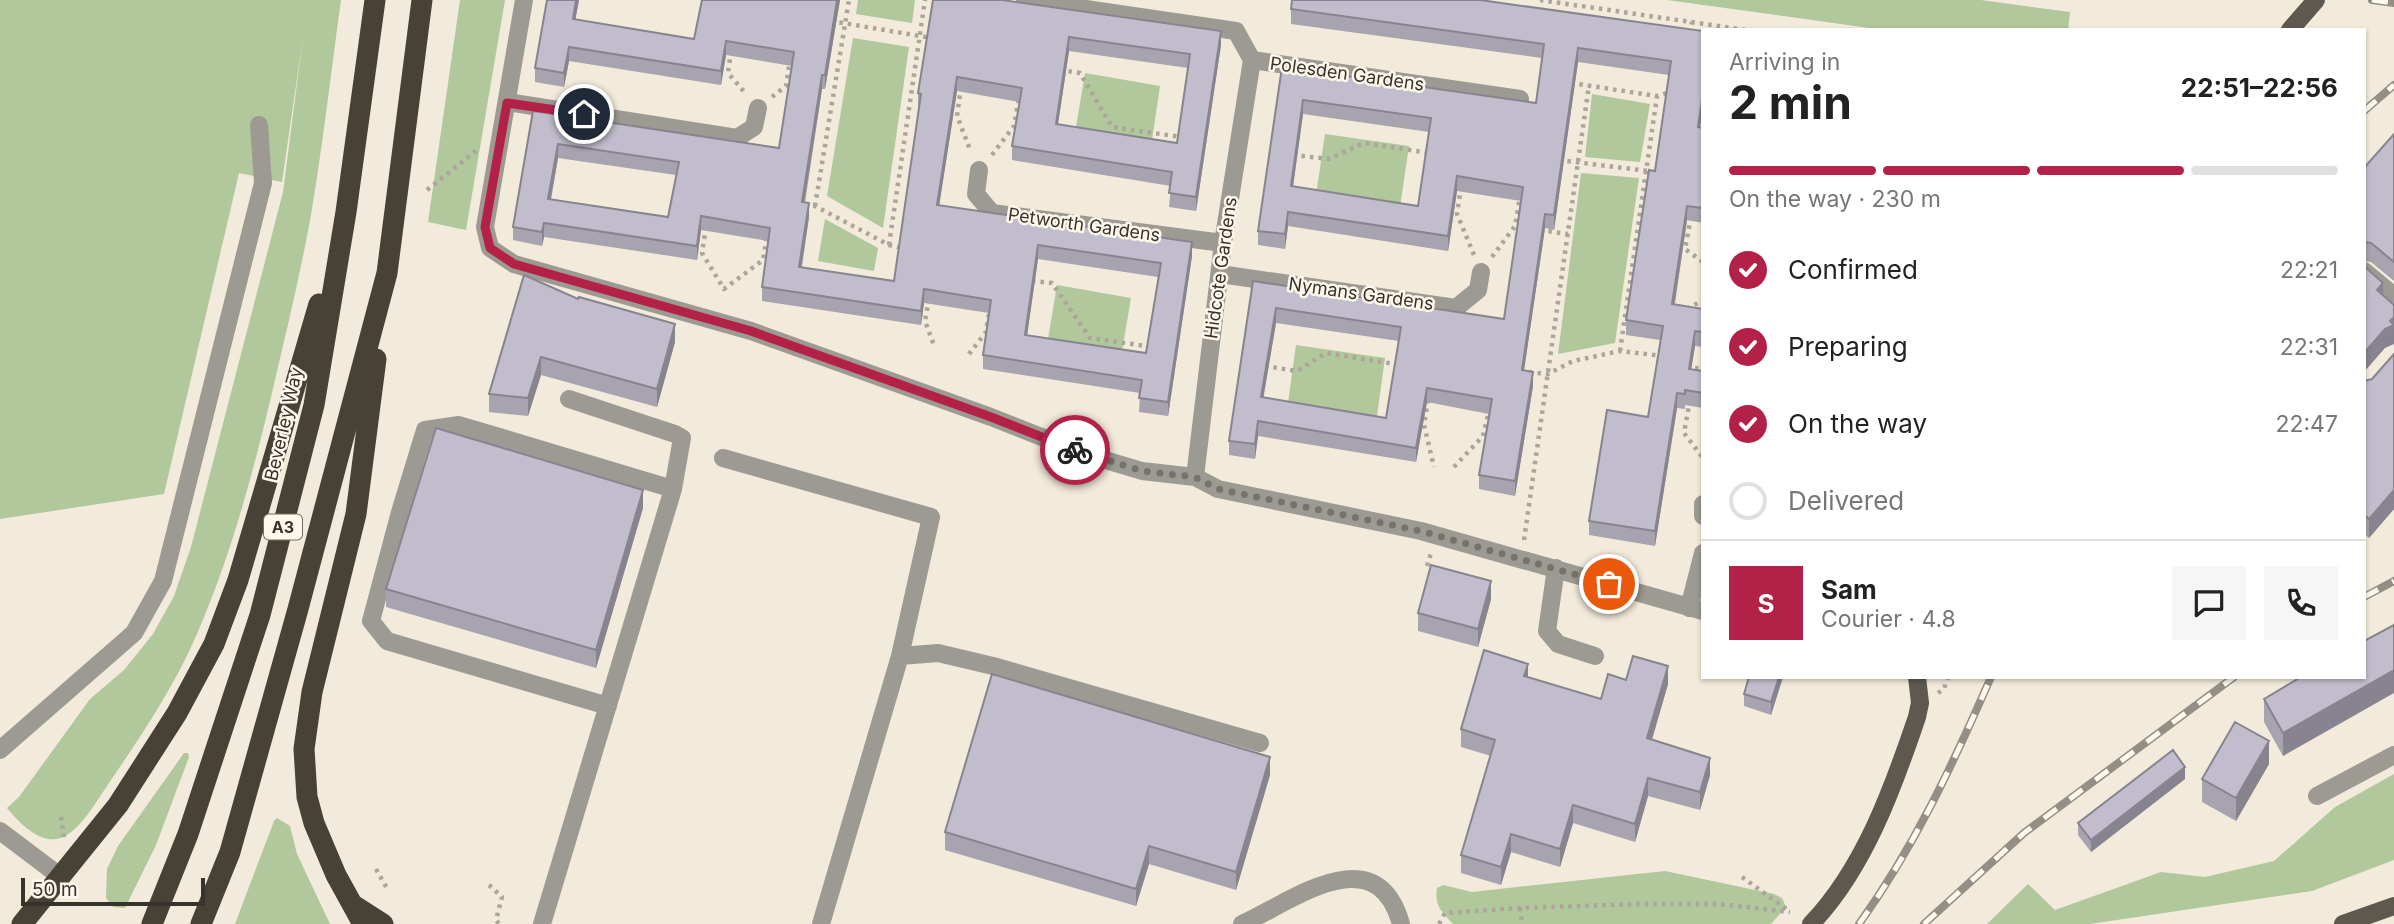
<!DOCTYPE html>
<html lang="en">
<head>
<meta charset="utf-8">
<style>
  body { margin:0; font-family:Inter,sans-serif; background:#f6f6f6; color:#222; height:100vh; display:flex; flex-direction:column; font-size:26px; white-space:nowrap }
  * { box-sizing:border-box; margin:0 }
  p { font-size:23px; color:#767676 }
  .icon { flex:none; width:38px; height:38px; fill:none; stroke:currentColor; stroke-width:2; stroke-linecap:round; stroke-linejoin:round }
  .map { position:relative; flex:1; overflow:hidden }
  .sheet { position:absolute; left:1701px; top:28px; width:665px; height:651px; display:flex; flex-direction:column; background:#fff; border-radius:0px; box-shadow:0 2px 5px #0004 }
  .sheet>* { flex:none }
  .scale { position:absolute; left:21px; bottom:18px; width:184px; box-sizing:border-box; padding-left:7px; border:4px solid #36332d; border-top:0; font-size:19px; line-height:24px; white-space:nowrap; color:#36332d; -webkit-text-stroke:5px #fef7ec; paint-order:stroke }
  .pin { position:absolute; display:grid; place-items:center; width:60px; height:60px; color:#fff; margin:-30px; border:4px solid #fff; border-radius:50%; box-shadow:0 2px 7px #0007 }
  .courier { position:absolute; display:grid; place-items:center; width:70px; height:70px; margin:-35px; border:5px solid #b32149; border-radius:50%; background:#fff; color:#222; box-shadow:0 2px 9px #0007 }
  .headline em { font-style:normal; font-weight:700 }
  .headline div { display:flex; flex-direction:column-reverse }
  .headline { display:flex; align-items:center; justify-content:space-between; height:119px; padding:0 28px }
  h1 { font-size:46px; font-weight:700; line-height:52px }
  .bar { display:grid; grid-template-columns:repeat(4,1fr); gap:10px 7px; align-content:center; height:84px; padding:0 28px }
  .bar i { height:9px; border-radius:5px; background:#e0e0e0 }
  .bar .on { background:#b32149 }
  .bar p { grid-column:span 4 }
  .line { display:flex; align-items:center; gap:18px; padding:0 28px; border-top:2px solid #e0e0e0 }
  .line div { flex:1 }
  .round { display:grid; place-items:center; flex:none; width:74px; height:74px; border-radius:0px; background:#f6f6f6 }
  ol { padding:0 28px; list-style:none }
  li { display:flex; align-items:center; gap:21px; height:77px }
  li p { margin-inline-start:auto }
  li .icon { padding:7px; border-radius:50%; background:#b32149; color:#fff; stroke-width:4 }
  li:last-child { color:#767676 }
  li i { width:38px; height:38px; border:4px solid #e0e0e0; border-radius:50% }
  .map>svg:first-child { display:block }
  .green { fill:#b1c79c }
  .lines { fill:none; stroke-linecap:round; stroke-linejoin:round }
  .path { stroke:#aba59a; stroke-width:4.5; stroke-dasharray:3.5 5; stroke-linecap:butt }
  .minor { stroke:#9d9a94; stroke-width:18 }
  .major { stroke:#5d594e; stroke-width:18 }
  .highway { stroke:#474236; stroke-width:21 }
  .rail-casing { stroke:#948f84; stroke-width:8 }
  .rail { stroke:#fef7ec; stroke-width:5; stroke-dasharray:16; stroke-linecap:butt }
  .wall { fill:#a7a3af; fill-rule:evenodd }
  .shaded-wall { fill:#88848f }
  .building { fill:#c2bdcc; stroke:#88848f; stroke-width:2; fill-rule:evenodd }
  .done { stroke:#78736a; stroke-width:7; stroke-dasharray:0 12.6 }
  .route { stroke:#b32149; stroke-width:9 }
  .labels { text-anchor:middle; stroke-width:5; stroke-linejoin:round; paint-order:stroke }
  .shield { fill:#fef7ec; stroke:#726e66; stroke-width:2 }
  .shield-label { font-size:16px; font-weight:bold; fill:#36332d }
  .street-label { font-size:18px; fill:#36332d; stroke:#fef7ec }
</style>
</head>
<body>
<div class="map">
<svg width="2394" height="924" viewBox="0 0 2394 924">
  <rect width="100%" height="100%" fill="#f2eadb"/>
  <!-- green -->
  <path class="green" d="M0 0H341C331 72 323 144 311 215 300 276 285 337 271 397 252 477 230 558 197 634 174 687 143 733 111 780 79 827 59 871 7 808L19 797 90 699 124 670 153 634 174 596 191 547 283 192 303 37 282 182 239 173 164 494 0 519Z
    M460 0H505L466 230 428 222Z
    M858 0H915L912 23 856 14Z
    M1667 0H1981L2070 12 2068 30H1884Z
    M853 38 909 47 883 228 827 196Z
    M1085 73 1160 86 1152 140 1076 127Z
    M1592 94 1650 104 1640 162 1585 157Z
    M1325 134 1409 146 1400 207 1316 195Z
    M1581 173 1639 178 1615 343 1558 354Z
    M825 219 878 248 874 271 818 261Z
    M1057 285 1131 298 1122 351 1048 339Z
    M1296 345 1385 358 1376 423 1287 410Z
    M184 753H188L189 757 156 845 125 908 113 907 106 898 107 869 118 846Z
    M2394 774V860L2312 891 2090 924H1987L2028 884 2055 910 2161 872 2205 877 2274 861 2335 807Z
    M277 818 290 826 297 854 330 924H235L274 821Z
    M1665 871 1774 894 1782 898 1786 907 1771 924H1453C1442 912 1434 906 1437 888L1443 885 1472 892Z"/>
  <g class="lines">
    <!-- path -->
    <path class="path" d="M1540 0 1746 30
      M831 21 932 38
      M1690 33 1692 22
      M731 51 728 73 746 94
      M1060 70 1080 73 1112 127 1181 137
      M1571 83 1657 96 1670 92
      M961 87 957 116 971 152
      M772 97 786 86 790 60
      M992 155 1014 126 1019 98
      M1293 155 1329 159 1364 143 1430 153
      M1559 160 1648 171
      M1461 187 1457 214 1474 255
      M427 190 477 150
      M805 204 815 206 889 245 902 248
      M815 206 849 0
      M1691 217 1685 249 1703 262
      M706 227 702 253 724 289 763 260 767 236
      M1540 230 1568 234
      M889 245 925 0
      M1492 257 1515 226 1520 197
      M1032 281 1052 283 1090 338 1152 347
      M929 299 925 321 935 348
      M1687 309 1703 300
      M1620 351 1657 96
      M969 354 986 332 990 307
      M1265 366 1297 371 1326 353 1401 365
      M1695 368 1703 369
      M1529 372 1548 374 1573 361 1620 351 1663 356
      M1428 400 1424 425 1434 467
      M1690 400 1684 433 1703 458
      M1454 467 1483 436 1489 411
      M1524 540 1589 85
      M1427 566 1431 553
      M1938 693 1944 689 1948 677
      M61 817 64 837
      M376 869 388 890
      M1742 877 1789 911
      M489 885 502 897 496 920 499 924
      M1520 908 1522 924
      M1439 924 1445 913 1520 908 1639 904H1719L1790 912"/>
    <!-- minor -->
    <path class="minor" d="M524 0 485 227 490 248 514 264 751 331 991 417 1082 453 1142 471 1195 477 1218 489 1421 531 1703 611
      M1025 0 1236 31 1252 60 1520 99
      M507 102 737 138 754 127 758 108
      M979 170 976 194 992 213 1223 243
      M2364 271 2394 296
      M1220 274 1456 308 1478 290 1481 272
      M723 458 931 517 900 656 821 924
      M1195 477 1223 243 1252 60
      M1703 504V516
      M1556 568 1547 631 1558 644 1595 656
      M1689 608 1703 553
      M900 656 938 653 993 666 1260 743
      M608 706 387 641 371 621 400 512 425 430 459 425 673 489
      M0 750 134 633 163 581 263 183 259 125
      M2317 796 2394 755
      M0 831 61 877
      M542 924 673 489 682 438 675 434 569 399
      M1242 924C1291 902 1376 835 1401 924"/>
    <!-- major -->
    <path class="major" d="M2290 30 2316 0
      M1811 924C1864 869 1893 788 1917 717L1920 703 1917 677
      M2343 924 2394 906"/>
    <!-- highway -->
    <path class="highway" d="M355 906 383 924
      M22 924 118 805 177 713 214 644 238 580 319 304
      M152 924 188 834 260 615 314 405 346 212 375 0
      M201 924 230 852 298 609 387 273 422 0
      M363 924 336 875 314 823 307 797 304 749 312 692 356 514 376 359"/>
    <!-- rail casing -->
    <g class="rail-casing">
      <path id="rail" d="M2372 0 2394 3
        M2364 111 2394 85
        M2364 597 2394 581
        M1859 924C1915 846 1953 764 1991 677
        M1924 924 2024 833 2234 677"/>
    </g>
    <!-- rail -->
    <use href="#rail" class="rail"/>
  </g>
  <!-- wall -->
  <path class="wall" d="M579 0 575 20 694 39 702 0H840L825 89H822L805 203 809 217 802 267 894 281 919 107H918V93L933 0 1221 45 1196 211 1169 207 1171 186 1012 160V146L1020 102 957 91 939 206 1192 256 1168 416 1139 412 1140 393 983 369V355L989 313 924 303 921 325 762 301V287L768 241 701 230 697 260 544 237 542 246 513 240V227L533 111 779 148 792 66 726 55 721 85 569 61 564 87 535 82V68ZM1069 51 1188 68 1177 143 1058 124ZM558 158 676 175 668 217 551 200ZM1038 259 1158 277 1146 353 1027 336Z
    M1291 9 1703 31V108L1700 127 1703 128V223L1687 220 1675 304 1703 309V347L1695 346 1691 369 1703 371V408L1685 405V409L1677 408 1655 546 1589 535V521L1648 417 1660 340 1626 335V320L1655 171 1669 75 1578 62 1554 230 1545 228 1524 370 1533 386 1515 496 1479 489V475L1489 414 1427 402 1416 462 1258 436 1255 459 1229 455V441L1253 281 1504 319 1521 201 1457 191 1448 251 1288 226 1285 249 1258 245V231L1282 67 1536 103 1542 58 1291 24ZM1303 114 1429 132 1418 206 1293 187ZM1276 323 1399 341 1386 418 1263 398Z
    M2394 134V281L2371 262 2364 261V168Z
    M524 275 675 342 657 407 541 375 528 416 489 412V394Z
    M2394 354V509L2369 538 2364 534V381L2372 379Z
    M643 508 596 668 386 607V589Z
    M1491 599 1478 647 1418 631V613Z
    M2394 625 2283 756 2264 722V699Z
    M1528 677 1601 699 1626 680 1668 684 1652 740 1710 775 1700 810 1648 796 1635 842 1573 823 1560 867 1511 852 1501 885 1461 873V855L1491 756 1461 747V729Z
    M1749 677H1783L1771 715 1744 706V694Z
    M2269 764 2236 821 2202 802V779Z
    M1270 775 1236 890 1149 864 1136 906 945 850V832Z
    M2185 779 2091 852 2078 835V823Z"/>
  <!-- shaded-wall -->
  <path class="shaded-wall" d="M576 0H579L573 33V19Z
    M837 0H840L825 89V75Z
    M1221 31V45L1196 211V197Z
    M1069 37V51L1056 137V124Z
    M726 41V55L721 85V71Z
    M569 47V61L564 87V73Z
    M1578 48V62L1554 230V215Z
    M822 75V89L802 216V202Z
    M957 77V91L937 219V205Z
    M1703 93V108L1698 141V127Z
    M1303 100V114L1291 201V186Z
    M558 144V158L548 213V199Z
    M1457 176V191L1448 251V236Z
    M809 203V217L799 281V267Z
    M1687 206V220L1672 319V304Z
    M1288 212V226L1285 249V234Z
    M1545 214V228L1522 384V370Z
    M701 216V230L697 260V246Z
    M544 223V237L542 246V232Z
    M1192 242V256L1168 416V402Z
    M1038 245V259L1025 349V335Z
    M2383 283V302L2377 290Z
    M924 289V303L921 325V311Z
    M1276 308V323L1261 412V397Z
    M2394 317V344L2385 348 2364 372V353Z
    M675 324V342L657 407V389Z
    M1695 331V346L1689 383V369Z
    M541 357V375L528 416V398Z
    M1533 372V386L1515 496V481Z
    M1427 388V402L1416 462V448Z
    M1677 393V408L1655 546V531Z
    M1258 421V436L1255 459V444Z
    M643 490V508L596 668V650Z
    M2394 490V509L2369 538V519Z
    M1491 581V599L1478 647V629Z
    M1528 664V681L1524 676Z
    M1668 666V684L1647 756V738Z
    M2394 670V693L2283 756V733Z
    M1779 677H1783L1771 715V702Z
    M2269 741V764L2236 821V798Z
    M1270 757V775L1236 890V872Z
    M1710 758V775L1700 810V792Z
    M2185 767V779L2091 852V840Z
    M1648 778V796L1635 842V824Z
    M1573 805V823L1560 867V849Z
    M1511 834V852L1501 885V867Z
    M1149 846V864L1136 906V889Z"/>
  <!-- building -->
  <path class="building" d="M547 0H576L573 19 694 39 702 0H837L825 75H822L802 202 809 203 799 267 894 281 921 94 918 93 933 0H1002L1221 31 1196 197 1169 193 1172 172 1012 146 1022 88 957 77 937 205 1192 242 1168 402 1139 398 1142 380 983 355 991 300 924 289 921 311 762 287 770 228 701 216 697 246 544 223 542 232 513 227 533 111 779 148 794 52 726 41 721 71 569 47 564 73 535 68ZM1069 37 1190 54 1177 143 1056 124ZM558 144 679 162 668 217 548 199ZM1038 245 1161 263 1146 353 1025 335Z
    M1292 0H1480L1703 31V93L1698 127 1703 128V208L1687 206 1672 304 1703 309V332L1695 331 1689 369 1703 371V393L1685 390V394L1677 393 1655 531 1589 521 1607 410 1648 417 1663 326 1626 320 1649 170 1655 171 1671 61 1578 48 1554 215 1545 214 1522 370 1533 372 1515 481 1479 475 1492 399 1427 388 1416 448 1258 421 1255 444 1229 441 1253 281 1504 319 1523 187 1457 176 1448 236 1288 212 1285 234 1258 231 1282 67 1536 103 1544 44 1291 9ZM1303 100 1431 118 1418 206 1291 186ZM1276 308 1401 327 1386 418 1261 397Z
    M2394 134V262L2371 243 2364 242V168Z
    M2364 266 2383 283 2377 290 2394 305V317L2390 321 2394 325 2385 329 2364 353Z
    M524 275 578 299 579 297 675 324 657 389 541 357 528 398 489 394Z
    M2394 354V490L2369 519 2364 515V381L2372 379Z
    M436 428 643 490 596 650 386 589Z
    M1431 565 1491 581 1478 629 1418 613Z
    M2394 625V670L2283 733 2264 699 2301 677H2364V641Z
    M1484 650 1528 664 1524 676 1601 699 1608 674 1626 680 1633 656 1668 666 1647 738 1710 758 1700 792 1648 778 1635 824 1573 805 1560 849 1511 834 1501 867 1461 855 1495 740 1461 729Z
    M992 674 1270 757 1236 872 1149 846 1136 889 945 832Z
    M1749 677H1779L1771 702 1744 694Z
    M2235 722 2269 741 2236 798 2202 779Z
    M2173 750 2185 767 2091 840 2078 823Z"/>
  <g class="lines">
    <!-- done -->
    <path class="done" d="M1075 450 1142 471 1195 477 1218 489 1421 531 1609 584"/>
    <!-- route -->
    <path class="route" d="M584 114 507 103 485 227 490 248 514 264 751 331 991 417 1075 450"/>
  </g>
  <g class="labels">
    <!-- shield labels -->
    <rect class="shield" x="264" y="514.5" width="38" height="25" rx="5"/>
    <g class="shield-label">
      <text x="283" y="533">A3</text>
    </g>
    <!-- street labels -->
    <g class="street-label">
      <text transform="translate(1347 74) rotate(8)" y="6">Polesden Gardens</text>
      <text transform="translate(1084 225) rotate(8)" y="6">Petworth Gardens</text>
      <text transform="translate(1221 268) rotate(-82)" y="6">Hidcote Gardens</text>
      <text transform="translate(1361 294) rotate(8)" y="6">Nymans Gardens</text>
      <text transform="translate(284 424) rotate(-77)" y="6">Beverley Way</text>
    </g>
  </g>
</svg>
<div class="scale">50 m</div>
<div class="pin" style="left:1609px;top:584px;background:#ea580c"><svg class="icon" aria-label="bag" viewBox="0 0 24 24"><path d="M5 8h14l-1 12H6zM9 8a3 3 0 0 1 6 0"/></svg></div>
<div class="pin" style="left:584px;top:114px;background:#1f2937"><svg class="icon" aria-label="home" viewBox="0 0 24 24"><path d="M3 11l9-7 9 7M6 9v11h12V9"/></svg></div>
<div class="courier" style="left:1075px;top:450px"><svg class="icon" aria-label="bike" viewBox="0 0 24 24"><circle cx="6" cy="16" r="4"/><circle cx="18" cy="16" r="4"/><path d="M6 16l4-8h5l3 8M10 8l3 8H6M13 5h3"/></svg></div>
<section class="sheet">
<div class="headline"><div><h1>2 min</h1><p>Arriving in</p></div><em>22:51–22:56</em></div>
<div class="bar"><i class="on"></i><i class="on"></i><i class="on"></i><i></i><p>On the way · 230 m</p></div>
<ol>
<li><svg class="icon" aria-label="check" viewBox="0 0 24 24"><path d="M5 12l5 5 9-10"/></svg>Confirmed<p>22:21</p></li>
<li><svg class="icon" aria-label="check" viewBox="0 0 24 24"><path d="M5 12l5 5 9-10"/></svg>Preparing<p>22:31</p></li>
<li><svg class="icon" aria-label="check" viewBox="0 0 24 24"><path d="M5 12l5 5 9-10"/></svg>On the way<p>22:47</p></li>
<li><i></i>Delivered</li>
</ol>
<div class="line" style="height:126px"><b class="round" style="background:#b32149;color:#fff">S</b><div><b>Sam</b><p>Courier · 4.8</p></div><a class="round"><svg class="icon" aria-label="chat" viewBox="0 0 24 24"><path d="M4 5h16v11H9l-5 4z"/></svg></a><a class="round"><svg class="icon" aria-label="phone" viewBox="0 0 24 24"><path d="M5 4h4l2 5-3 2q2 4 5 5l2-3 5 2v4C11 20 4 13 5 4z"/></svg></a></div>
</section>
</div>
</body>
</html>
